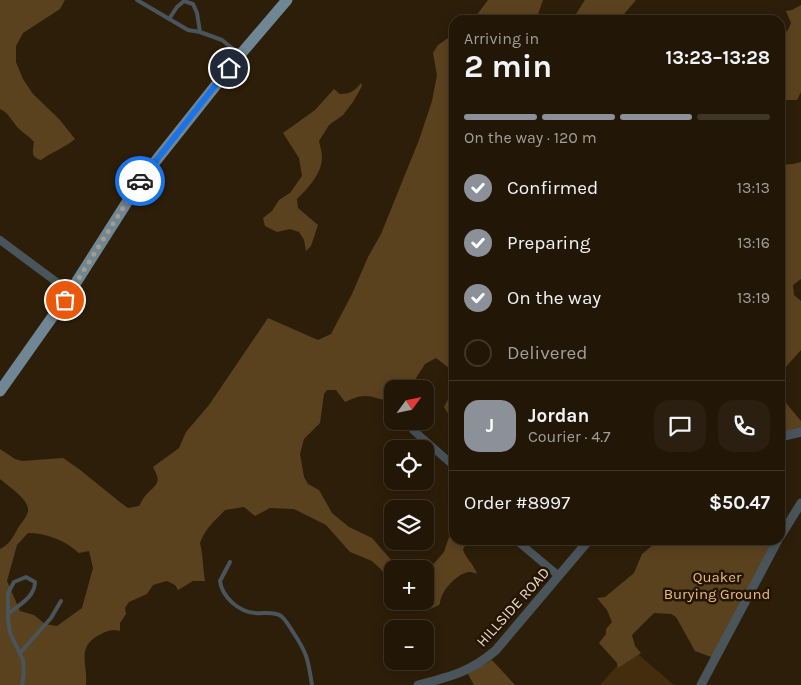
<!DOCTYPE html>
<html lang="en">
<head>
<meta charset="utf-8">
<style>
  body { margin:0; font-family:Karla,sans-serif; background:#2a1f11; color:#f1f3f6; height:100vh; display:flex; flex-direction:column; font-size:19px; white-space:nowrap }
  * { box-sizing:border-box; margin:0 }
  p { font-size:16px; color:#a29f9b }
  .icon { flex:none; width:28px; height:28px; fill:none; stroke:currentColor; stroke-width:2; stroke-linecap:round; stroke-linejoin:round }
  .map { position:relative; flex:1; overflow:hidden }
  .side { position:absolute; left:449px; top:15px; width:336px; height:530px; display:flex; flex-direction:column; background:#221607; border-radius:15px; box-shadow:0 2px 12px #0003,0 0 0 1px #3f3528 }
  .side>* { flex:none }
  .needle { width:32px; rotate:57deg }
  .tools { position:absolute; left:384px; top:380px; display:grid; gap:10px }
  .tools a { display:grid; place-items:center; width:50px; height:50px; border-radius:10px; background:#221607; box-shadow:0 2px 12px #0003,0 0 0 1px #3f3528; font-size:25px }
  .pin { position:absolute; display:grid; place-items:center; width:42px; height:42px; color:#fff; margin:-21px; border:2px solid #fff; border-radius:50%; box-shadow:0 1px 5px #0007 }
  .courier { position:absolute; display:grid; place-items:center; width:50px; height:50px; margin:-25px; border:4px solid #1a73e8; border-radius:50%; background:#fff; color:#222; box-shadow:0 1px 6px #0007 }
  .summary em { font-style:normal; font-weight:700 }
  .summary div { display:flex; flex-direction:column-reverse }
  .summary { display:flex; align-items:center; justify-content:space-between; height:85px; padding:0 15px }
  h1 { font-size:32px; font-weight:700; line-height:38px }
  .bar { display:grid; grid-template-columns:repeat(4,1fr); gap:8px 5px; align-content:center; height:60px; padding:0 15px }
  .bar i { height:6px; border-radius:4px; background:#3f3528 }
  .bar .active { background:#8c9099 }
  .bar p { grid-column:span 4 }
  .line { display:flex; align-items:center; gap:12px; padding:0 15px; border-top:1px solid #3f3528 }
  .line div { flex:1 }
  .round { display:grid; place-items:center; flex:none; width:52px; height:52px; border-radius:15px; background:#2a1f11 }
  ol { padding:0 15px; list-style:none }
  li { display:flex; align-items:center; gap:15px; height:55px }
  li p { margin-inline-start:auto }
  li .icon { padding:5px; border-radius:50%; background:#8c9099; color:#fff; stroke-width:4 }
  li:last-child { color:#a29f9b }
  li i { width:28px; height:28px; border:2px solid #3f3528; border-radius:50% }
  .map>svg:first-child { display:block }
  .green { fill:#442d0c }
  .forest { fill:#5b421f; fill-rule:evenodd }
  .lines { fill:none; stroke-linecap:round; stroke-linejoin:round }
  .service { stroke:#49545b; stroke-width:4 }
  .minor { stroke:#49545b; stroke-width:8 }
  .tertiary { stroke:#49545b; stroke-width:9 }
  .primary { stroke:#6f8695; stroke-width:11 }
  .done { stroke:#a69a8a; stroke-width:5; stroke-dasharray:0 9 }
  .route { stroke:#1a73e8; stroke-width:6 }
  .labels { text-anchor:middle; stroke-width:5; stroke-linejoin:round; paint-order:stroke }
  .park-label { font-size:15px; fill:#e8ba80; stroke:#231502 }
  .street-label { font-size:15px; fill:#e7ddd0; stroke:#231502 }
</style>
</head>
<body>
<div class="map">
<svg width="801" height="685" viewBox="0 0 801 685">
  <rect width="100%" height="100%" fill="#2d1e09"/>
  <!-- green -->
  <path class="green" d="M632 649 674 685H600Z"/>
  <!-- forest -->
  <path class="forest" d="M0 0H65L60 9 23 33 16 46V62L23 79 33 94 59 119 75 139C64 148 52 152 41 160 30 157 33 151 34 142 29 136 23 133 18 128 12 121 8 112 0 109Z
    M488 0H543L536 20H473Z
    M585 0H636L619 20H572Z
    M801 5V92L797 100H780V36L788 30 791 23 786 11 792 10Z
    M454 34V372L436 358 425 364 409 389H392V398C378 402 377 396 365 396 358 396 352 399 345 402L336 390H327L324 394 320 423 304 439 300 454 304 477 308 484 319 490 332 513 349 527 372 538 392 561 402 569H392V580L372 561 350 552 326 525 294 509 270 508 255 516 244 507 225 510C214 522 206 527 200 543 203 556 203 568 205 581H193L178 590 175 585 167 581 153 585 147 594 129 602 125 608 126 614 120 623V631C113 629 109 630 101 634 75 647 88 663 86 685H0V549C8 546 14 536 18 528 21 523 27 517 28 511 30 500 8 486 0 479V449L15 459 22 461 63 458 79 469 121 503 128 508 139 506C141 503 143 498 146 495 157 483 162 484 153 467L179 448 186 432 209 405 268 318 318 340 331 334 352 294 368 257 381 234 419 140 432 101 437 75 433 53 438 45ZM28 533C46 533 65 540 79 553L89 551 93 568 82 608 57 626 45 624 34 615 20 611 7 581 17 545Z
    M361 83 362 86 353 102 343 115 329 125 319 141C320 146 322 152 322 157 322 174 308 188 297 199L298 208 318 225 311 246 306 251 304 240 299 232 290 229 277 232 265 226 263 218 272 211 279 200 290 193 302 176 299 158 283 133 315 110 334 89 340 94C350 94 355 91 361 83Z
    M801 162V279L793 285 794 295 801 301V350L783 370 780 383 781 397 801 421V432L780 437V165L793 164Z
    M454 388V414L449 415 444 407Z
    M454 533V540H469L463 549C465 558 474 564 477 574 476 573 471 572 469 572 457 573 440 592 440 604 425 614 418 609 403 601H425V574L444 552 449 537Z
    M659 540H779L714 658 695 651 676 617 671 614 654 613 632 635 635 646 641 653 618 668 617 663 599 643 606 634V629L612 622 607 610 597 598 605 597 634 573 642 554Z
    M492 660 515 685H474L468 674Z"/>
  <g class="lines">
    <!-- service -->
    <path class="service" d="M137 0 188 30 200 32 222 40 238 53
      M169 19 177 7 184 1 193 4 197 13 200 32
      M230 562 220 581C222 597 239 612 255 613 263 614 274 611 281 616 286 620 289 626 293 632 307 653 308 659 312 685
      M8 614C19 605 35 597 35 582L26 577 14 582 8 593V619L10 633 23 660 24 673 22 685
      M20 653 51 618 61 601"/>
    <!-- minor -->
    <path class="minor" d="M0 240 70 292
      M413 430 454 466
      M516 540 559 576"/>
    <!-- tertiary -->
    <path class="tertiary" d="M780 437 801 432
      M780 537 801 503
      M418 685C449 677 471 672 496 650L589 540
      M701 685 778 540"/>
    <!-- primary -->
    <path class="primary" d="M0 391 70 292 143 177 240 55 287 0"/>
  </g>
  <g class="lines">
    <!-- done -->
    <path class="done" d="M65 300 140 181"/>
    <!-- route -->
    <path class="route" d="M140 181 229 68"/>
  </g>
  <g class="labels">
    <!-- park labels -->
    <g class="park-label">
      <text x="717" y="582">Quaker<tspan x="717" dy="17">Burying Ground</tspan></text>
    </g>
    <!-- street labels -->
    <g class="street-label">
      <text transform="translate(513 607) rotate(-48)" y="5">HILLSIDE ROAD</text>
    </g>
  </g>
</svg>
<div class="tools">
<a><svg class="needle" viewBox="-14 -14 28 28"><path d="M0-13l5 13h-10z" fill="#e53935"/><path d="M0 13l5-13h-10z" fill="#a29f9b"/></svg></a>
<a><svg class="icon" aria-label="locate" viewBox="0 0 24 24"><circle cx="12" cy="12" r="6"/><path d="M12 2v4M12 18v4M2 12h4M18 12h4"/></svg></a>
<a><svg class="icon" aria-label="layers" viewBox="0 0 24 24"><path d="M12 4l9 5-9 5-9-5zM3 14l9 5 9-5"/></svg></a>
<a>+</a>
<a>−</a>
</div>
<div class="pin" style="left:65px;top:300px;background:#ea580c"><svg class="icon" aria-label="bag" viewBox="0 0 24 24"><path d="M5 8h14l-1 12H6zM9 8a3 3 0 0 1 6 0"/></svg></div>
<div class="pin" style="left:229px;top:68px;background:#1f2937"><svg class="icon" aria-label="home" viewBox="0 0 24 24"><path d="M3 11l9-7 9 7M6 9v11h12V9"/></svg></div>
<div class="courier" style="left:140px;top:181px"><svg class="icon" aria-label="car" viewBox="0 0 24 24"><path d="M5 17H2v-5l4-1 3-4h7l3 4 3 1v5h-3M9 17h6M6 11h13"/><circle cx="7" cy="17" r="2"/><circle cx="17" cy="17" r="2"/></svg></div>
<section class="side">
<div class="summary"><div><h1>2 min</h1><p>Arriving in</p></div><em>13:23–13:28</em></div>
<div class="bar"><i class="active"></i><i class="active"></i><i class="active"></i><i></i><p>On the way · 120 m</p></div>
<ol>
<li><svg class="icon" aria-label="check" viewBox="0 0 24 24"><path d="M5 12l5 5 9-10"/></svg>Confirmed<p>13:13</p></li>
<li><svg class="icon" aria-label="check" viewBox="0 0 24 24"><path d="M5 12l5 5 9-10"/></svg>Preparing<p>13:16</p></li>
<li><svg class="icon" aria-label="check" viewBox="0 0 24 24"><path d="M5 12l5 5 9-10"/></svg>On the way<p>13:19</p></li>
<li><i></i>Delivered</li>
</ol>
<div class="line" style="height:90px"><b class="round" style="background:#8c9099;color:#fff">J</b><div><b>Jordan</b><p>Courier · 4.7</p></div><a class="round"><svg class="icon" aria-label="chat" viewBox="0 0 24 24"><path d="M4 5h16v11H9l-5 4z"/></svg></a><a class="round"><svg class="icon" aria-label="phone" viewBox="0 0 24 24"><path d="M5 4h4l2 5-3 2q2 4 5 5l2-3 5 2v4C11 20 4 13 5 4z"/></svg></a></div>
<div class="line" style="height:65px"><div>Order #8997</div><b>$50.47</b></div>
</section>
</div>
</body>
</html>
